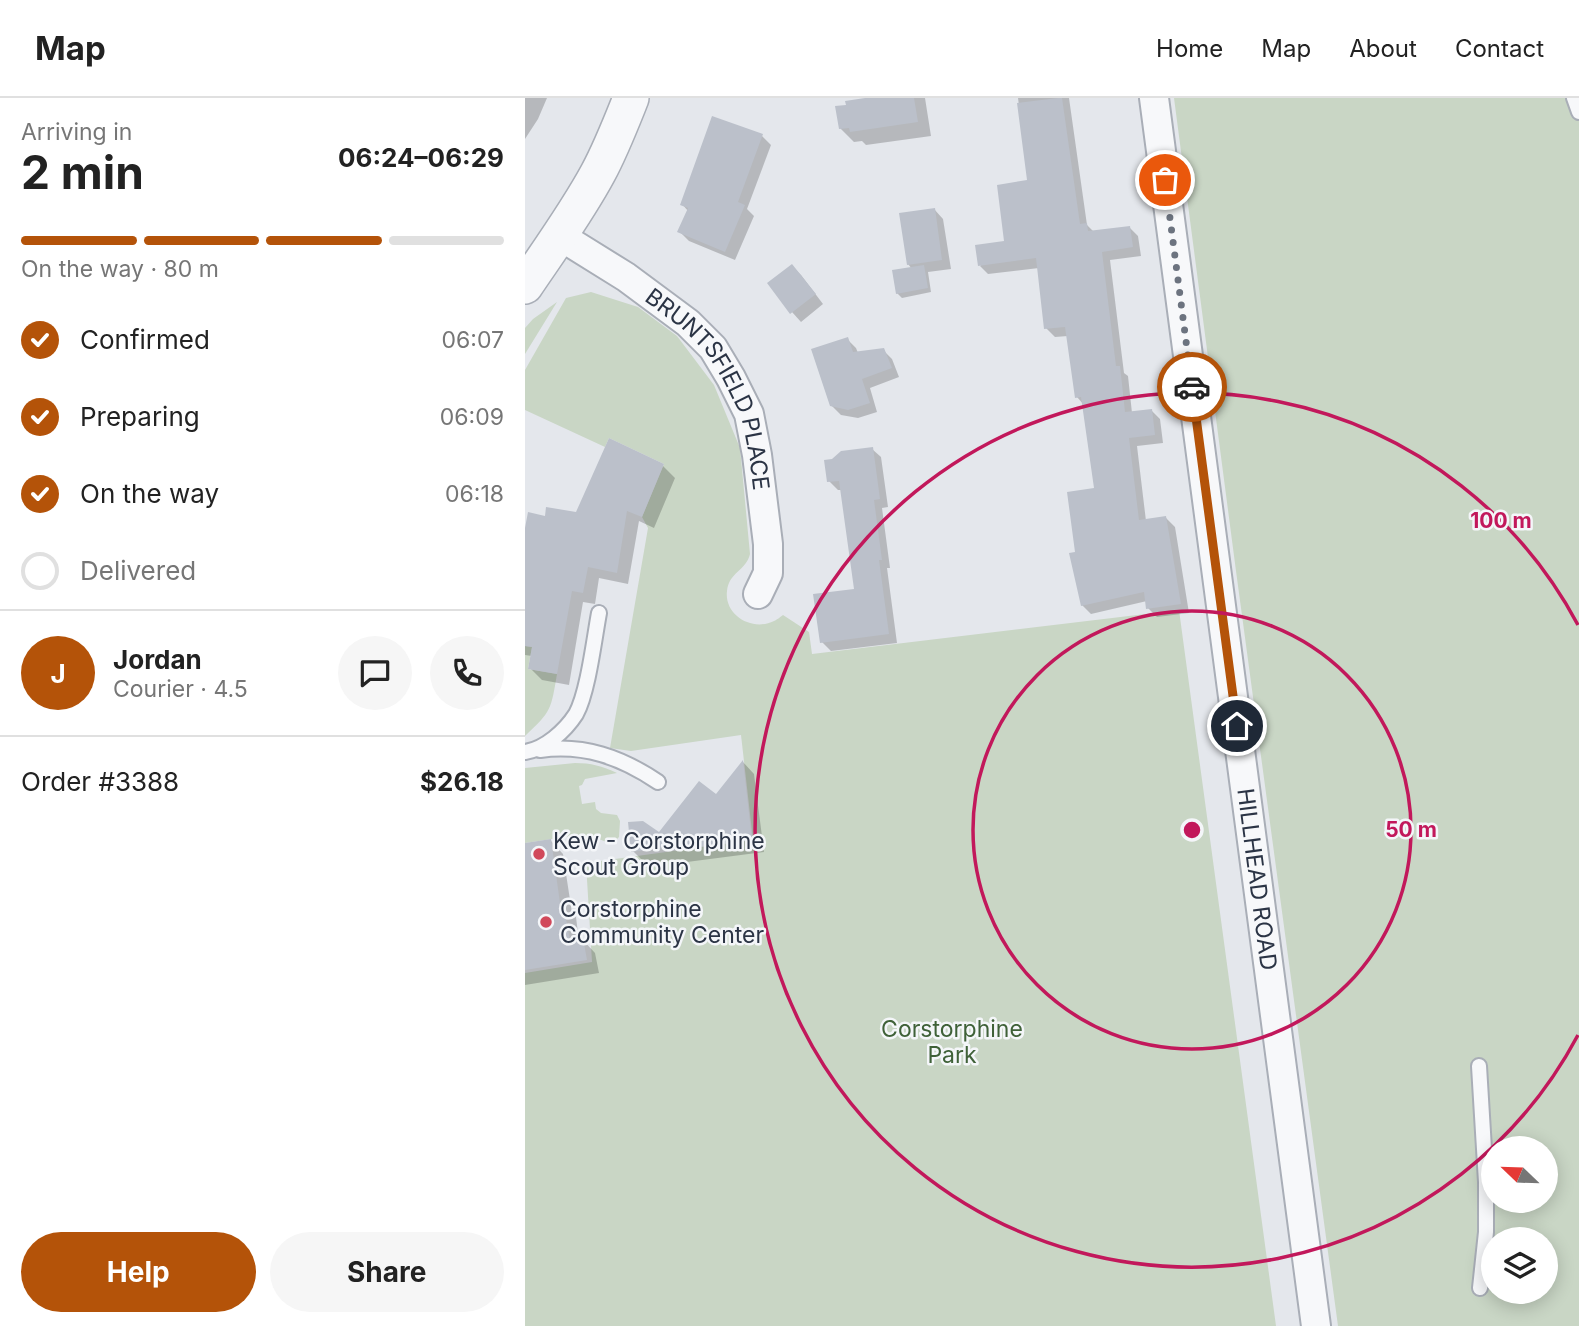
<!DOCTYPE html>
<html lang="en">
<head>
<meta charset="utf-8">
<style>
  body { margin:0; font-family:Inter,sans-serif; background:#f6f6f6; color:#222; height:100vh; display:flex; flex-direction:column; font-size:26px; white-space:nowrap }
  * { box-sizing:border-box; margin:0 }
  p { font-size:23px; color:#767676 }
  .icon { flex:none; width:38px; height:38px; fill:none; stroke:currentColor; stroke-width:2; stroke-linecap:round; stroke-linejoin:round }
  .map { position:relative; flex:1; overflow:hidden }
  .sheet { display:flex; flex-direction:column; background:#fff; width:525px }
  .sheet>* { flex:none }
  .needle { width:46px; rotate:293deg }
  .fabs { position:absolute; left:956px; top:1038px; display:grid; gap:14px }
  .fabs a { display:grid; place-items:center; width:77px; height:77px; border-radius:50%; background:#fff; box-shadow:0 4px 18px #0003; font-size:35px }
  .pin { position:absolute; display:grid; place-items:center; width:60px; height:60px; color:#fff; margin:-30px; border:4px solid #fff; border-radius:50%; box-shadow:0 2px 7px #0007 }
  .courier { position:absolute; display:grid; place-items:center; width:70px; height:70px; margin:-35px; border:5px solid #b45309; border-radius:50%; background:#fff; color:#222; box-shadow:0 2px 9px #0007 }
  .summary em { font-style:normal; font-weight:700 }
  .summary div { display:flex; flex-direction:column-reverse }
  .summary { display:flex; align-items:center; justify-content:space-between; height:119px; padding:0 21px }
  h1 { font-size:46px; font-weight:700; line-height:52px }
  .bar { display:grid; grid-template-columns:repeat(4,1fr); gap:10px 7px; align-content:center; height:84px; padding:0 21px }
  .bar i { height:9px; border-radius:5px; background:#e0e0e0 }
  .bar .current { background:#b45309 }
  .bar p { grid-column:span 4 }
  .line { display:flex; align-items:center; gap:18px; padding:0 21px; border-top:2px solid #e0e0e0 }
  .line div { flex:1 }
  .round { display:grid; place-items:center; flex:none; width:74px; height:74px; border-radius:37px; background:#f6f6f6 }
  ol { padding:0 21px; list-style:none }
  li { display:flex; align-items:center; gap:21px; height:77px }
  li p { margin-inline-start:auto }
  li .icon { padding:7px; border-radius:50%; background:#b45309; color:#fff; stroke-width:4 }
  li:last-child { color:#767676 }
  li i { width:38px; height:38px; border:4px solid #e0e0e0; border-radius:50% }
  .primary-button { display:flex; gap:14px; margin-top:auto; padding:14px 21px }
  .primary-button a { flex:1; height:80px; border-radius:42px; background:#b45309; color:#fff; font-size:28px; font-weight:700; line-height:80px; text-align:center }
  .primary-button a+a { background:#f6f6f6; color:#222 }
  header { display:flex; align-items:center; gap:42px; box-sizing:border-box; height:98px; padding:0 35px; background:#fff; border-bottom:2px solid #e0e0e0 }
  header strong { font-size:33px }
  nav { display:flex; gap:38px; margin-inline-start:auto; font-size:24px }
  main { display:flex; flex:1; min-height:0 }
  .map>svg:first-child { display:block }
  .green { fill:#c9d6c5; fill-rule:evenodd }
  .shadow { fill:#0003 }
  .building { fill:#bbc0ca }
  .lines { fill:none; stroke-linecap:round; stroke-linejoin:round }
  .service-casing { stroke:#a9aeb7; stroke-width:18 }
  .minor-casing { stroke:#a9aeb7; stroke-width:32 }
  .tertiary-casing { stroke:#a9aeb7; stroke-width:38 }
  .service { stroke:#f7f8fa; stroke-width:14 }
  .minor { stroke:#f7f8fa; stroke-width:28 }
  .tertiary { stroke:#f7f8fa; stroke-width:35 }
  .done { stroke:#6c737f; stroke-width:7; stroke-dasharray:0 12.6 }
  .route { stroke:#b45309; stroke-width:9 }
  .ring { fill:none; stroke:#c2185b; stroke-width:3.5 }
  .poi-dot { fill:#d1495b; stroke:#f4f6f9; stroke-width:2.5 }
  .labels { text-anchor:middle; stroke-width:5; stroke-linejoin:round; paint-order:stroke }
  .street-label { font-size:23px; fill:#2b3445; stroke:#f4f6f9 }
  .poi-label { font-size:23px; fill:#2b3445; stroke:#f4f6f9; text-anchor:start }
  .park-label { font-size:23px; fill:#3f6138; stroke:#f4f6f9 }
  .centre { fill:#c2185b; stroke:#f4f6f9; stroke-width:3.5 }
  .ring-label { font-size:21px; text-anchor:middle; font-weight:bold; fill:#c2185b; stroke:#f4f6f9; stroke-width:5; stroke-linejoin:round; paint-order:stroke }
</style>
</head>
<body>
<header>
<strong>Map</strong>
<nav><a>Home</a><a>Map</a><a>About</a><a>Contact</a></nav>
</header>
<main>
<section class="sheet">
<div class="summary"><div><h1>2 min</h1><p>Arriving in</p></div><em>06:24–06:29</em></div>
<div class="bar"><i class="current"></i><i class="current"></i><i class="current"></i><i></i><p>On the way · 80 m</p></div>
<ol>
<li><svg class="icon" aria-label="check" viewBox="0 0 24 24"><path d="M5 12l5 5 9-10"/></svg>Confirmed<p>06:07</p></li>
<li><svg class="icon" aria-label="check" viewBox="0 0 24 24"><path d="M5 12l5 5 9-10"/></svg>Preparing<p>06:09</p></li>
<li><svg class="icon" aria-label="check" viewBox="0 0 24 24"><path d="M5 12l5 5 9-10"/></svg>On the way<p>06:18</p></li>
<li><i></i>Delivered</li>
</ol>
<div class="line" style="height:126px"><b class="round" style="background:#b45309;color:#fff">J</b><div><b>Jordan</b><p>Courier · 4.5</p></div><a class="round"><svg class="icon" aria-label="chat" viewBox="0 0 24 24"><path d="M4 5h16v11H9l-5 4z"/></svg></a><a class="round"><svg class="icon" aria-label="phone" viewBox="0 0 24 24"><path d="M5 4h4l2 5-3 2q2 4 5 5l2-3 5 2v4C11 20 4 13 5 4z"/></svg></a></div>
<div class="line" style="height:91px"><div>Order #3388</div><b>$26.18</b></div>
<div class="primary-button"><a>Help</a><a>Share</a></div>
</section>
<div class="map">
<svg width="1054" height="1228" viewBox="0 0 1054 1228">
  <rect width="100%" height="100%" fill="#e4e7ec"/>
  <!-- green -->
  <path class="green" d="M649 0H1054V1228H813L711 473ZM968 1050H1020V1102H968ZM968 1141H1020V1194H968Z
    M66 194 113 209 152 238 189 287 215 350 225 456C221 473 204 474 202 493 199 517 227 534 249 523 250 523 257 518 258 517L284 534 287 556 654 512 751 1228H0V875L67 864 61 765 228 742 216 637 106 653 85 650 123 430 117 419 139 366 84 340 80 349 0 312V272L41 200Z
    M32 204 0 256V230L8 221Z
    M0 548 7 549 3 571 32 576C26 611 27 613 0 638Z
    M50 665C66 665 77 668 92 675L60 681 57 687 54 688 57 706 70 704 71 711 76 715 92 717 95 723 94 739 87 746 71 740 54 737 0 745V670Z"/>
  <!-- shadow -->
  <path class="shadow" d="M0 0H22L13 21 0 41Z
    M348 0H400L406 38 341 47 337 43 329 44 315 30Z
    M493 0H544L562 127 569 134 604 129 613 138 616 158 585 162 599 275 603 278 607 315 626 312 635 321 638 345 612 348 621 423 641 420 650 429 664 515 632 519 623 510 622 503 566 516 557 507 552 455 571 391 559 307 552 299 543 238 530 239 521 230 514 170 463 176 455 168 481 145 504 84Z
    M237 38 246 47 222 111 229 118 210 162 164 143 154 133 163 113 157 106Z
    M409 111 418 121 426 171 403 174 406 194 377 200 372 195 387 171 383 166Z
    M267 168 276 177 298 206 276 224 267 214Z
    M322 241 331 250 333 255 358 252 367 261 374 279 345 290 352 314 333 320 316 317 306 307Z
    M347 351 356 359 363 409 357 410 365 470H362L372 545 306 553 297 544 331 493 317 392H313L304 383Z
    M138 368 150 380 129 430 114 423 103 486 74 480 70 506 58 504 44 587 17 582 5 570 7 558 0 557V441L21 420 52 416Z
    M218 664 229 676 239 754 162 764 159 761 120 765 108 753 191 699Z
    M26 743 38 756 47 815 51 819 54 843 58 842 70 855 74 875 0 887V747Z"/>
  <!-- building -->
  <path class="building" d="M340 0H389L393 24 325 34 324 30 314 31 310 8 321 7 320 3Z
    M533 0H537L555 126 562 125 563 133 605 128 608 149 577 154 591 268H595L600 314 627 311 630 337 604 340 614 422 641 418 656 506 621 511 619 494 556 508 544 455 550 454 542 394 569 390 556 299 550 300 540 229 519 231 511 160 453 168 450 147 479 143 472 87 502 82 492 5Z
    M187 18 238 36 213 104 220 107 200 154 152 134 163 110 155 107Z
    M410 110 417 162 382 167 374 115Z
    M267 166 291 196 265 216 242 185Z
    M399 167 403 190 371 196 367 172Z
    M323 239 328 254 359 250 367 270 337 281 345 305 323 312 305 308 286 251Z
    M84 340 139 366 117 419 102 413 92 475 63 469 58 495 47 493 32 576 3 571 7 549 0 548V430L3 414 20 418 21 409 51 414Z
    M348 349 355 401 349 402 357 462H354L364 536 295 545 288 496 329 491 314 383 302 384 299 362 307 361 316 353Z
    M218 662 227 742 148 752 150 748 106 754 103 724 118 723 134 734 174 683 191 696Z
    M26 741 35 805 38 804 45 843 58 840 62 862 0 872V745Z"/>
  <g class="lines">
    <!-- service casing -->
    <g class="service-casing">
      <path id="service" d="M1049 0 1054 14
        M15 652C59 646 96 659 133 684
        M0 654C20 651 40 633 51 616 63 594 69 542 74 515
        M954 968 961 1084V1134L955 1190"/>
    </g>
    <!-- minor casing -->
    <g class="minor-casing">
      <g id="minor">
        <path id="s1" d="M629 0 791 1228"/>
        <path id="s2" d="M35 138 101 179 163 225 188 250 206 280 224 316 232 357 243 446V475L233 496"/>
      </g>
    </g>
    <!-- tertiary casing -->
    <g class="tertiary-casing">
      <path id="tertiary" d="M0 188C25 151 52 114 73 75 86 51 96 25 106 0"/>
    </g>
    <!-- service -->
    <use href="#service" class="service"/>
    <!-- minor -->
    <use href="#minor" class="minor"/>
    <!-- tertiary -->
    <use href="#tertiary" class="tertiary"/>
  </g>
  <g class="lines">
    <!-- done -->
    <path class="done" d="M640 82 667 289"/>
    <!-- route -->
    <path class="route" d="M667 289 712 628"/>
  </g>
  <!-- distance rings -->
  <g class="ring">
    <circle cx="667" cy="732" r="219"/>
    <path d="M1053 937A437 437 0 1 1 1053 527"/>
  </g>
  <!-- markers -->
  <g class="poi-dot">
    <circle cx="14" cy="756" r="7"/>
    <circle cx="21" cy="824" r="7"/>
  </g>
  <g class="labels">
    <!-- street labels -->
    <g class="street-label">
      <text dy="8" stroke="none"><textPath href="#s2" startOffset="224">BRUNTSFIELD PLACE</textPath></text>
      <text dy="8" stroke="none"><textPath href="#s1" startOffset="788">HILLHEAD ROAD</textPath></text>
    </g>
    <!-- poi labels -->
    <g class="poi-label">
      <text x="28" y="751">Kew - Corstorphine<tspan x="28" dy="26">Scout Group</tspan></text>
      <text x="35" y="819">Corstorphine<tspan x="35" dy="26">Community Center</tspan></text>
    </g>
    <!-- park labels -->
    <g class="park-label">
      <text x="427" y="939">Corstorphine<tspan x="427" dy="26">Park</tspan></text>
    </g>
  </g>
  <circle cx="667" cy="732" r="10" class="centre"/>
  <g class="ring-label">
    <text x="976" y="430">100 m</text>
    <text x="886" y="739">50 m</text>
  </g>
</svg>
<div class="fabs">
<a><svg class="needle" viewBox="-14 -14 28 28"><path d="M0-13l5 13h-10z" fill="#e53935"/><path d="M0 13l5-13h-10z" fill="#767676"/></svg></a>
<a><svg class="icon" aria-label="layers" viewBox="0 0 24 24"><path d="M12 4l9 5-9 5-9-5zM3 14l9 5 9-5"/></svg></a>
</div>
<div class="pin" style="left:640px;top:82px;background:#ea580c"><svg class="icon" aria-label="bag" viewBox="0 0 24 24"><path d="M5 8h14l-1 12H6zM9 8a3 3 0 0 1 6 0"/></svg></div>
<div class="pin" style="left:712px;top:628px;background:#1f2937"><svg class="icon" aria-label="home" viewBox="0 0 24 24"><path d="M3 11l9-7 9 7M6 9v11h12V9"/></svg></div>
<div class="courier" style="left:667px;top:289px"><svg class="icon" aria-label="car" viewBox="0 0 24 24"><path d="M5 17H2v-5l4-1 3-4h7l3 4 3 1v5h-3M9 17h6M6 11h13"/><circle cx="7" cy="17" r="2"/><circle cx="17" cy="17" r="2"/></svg></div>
</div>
</main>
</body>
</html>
